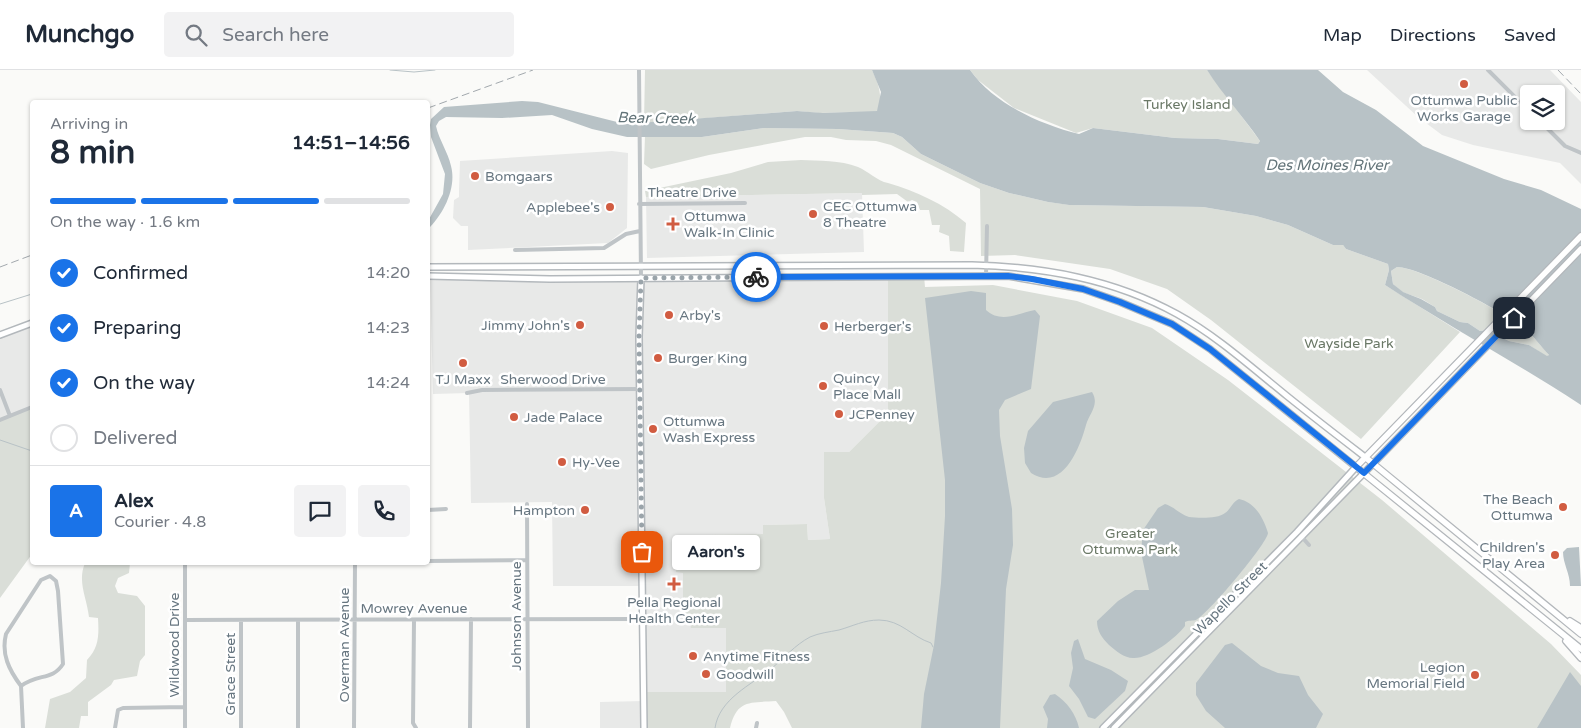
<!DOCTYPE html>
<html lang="en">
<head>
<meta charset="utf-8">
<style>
  body { margin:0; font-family:"Varela Round",sans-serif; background:#f2f2f3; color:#1f2937; height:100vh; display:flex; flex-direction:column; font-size:19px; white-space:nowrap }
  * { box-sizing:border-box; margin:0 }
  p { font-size:16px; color:#747a83 }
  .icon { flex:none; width:28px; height:28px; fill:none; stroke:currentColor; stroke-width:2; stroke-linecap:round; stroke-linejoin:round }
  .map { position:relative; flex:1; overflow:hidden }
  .panel { position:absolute; left:30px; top:30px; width:400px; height:465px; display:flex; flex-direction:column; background:#fff; border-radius:5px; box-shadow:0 1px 4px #0004 }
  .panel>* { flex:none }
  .controls { position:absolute; left:1520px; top:15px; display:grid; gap:10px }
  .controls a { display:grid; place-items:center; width:45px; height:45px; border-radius:5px; background:#fff; box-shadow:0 1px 4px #0004; font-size:25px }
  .pin { position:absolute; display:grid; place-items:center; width:42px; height:42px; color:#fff; margin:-21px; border-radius:10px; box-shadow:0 2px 8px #0006 }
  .courier { position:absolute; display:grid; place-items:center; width:50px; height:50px; margin:-25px; border:4px solid #1a73e8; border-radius:50%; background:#fff; color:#222; box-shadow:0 1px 6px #0007 }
  .bubble { position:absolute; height:35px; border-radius:5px; background:#fff; box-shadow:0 1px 4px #0004; font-size:16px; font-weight:800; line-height:35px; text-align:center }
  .summary em { font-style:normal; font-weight:800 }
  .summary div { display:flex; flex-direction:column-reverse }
  .summary { display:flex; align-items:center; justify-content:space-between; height:85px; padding:0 20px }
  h1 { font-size:32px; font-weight:800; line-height:38px }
  .bar { display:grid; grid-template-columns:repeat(4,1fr); gap:8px 5px; align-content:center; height:60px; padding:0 20px }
  .bar i { height:6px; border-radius:4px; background:#e0e1e3 }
  .bar .selected { background:#1a73e8 }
  .bar p { grid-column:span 4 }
  .line { display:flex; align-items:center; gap:12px; padding:0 20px; border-top:1px solid #e0e1e3 }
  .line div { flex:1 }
  .round { display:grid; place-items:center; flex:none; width:52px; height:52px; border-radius:5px; background:#f2f2f3 }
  ol { padding:0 20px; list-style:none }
  li { display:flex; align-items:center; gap:15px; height:55px }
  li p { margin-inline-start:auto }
  li .icon { padding:5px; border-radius:50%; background:#1a73e8; color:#fff; stroke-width:4 }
  li:last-child { color:#747a83 }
  li i { width:28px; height:28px; border:2px solid #e0e1e3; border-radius:50% }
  header { display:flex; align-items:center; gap:30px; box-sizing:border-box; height:70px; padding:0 25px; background:#fff; border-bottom:1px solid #e0e1e3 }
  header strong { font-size:24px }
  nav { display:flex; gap:28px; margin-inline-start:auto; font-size:18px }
  .search { width:350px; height:45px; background:#f2f2f3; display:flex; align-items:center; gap:12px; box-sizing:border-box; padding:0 18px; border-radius:5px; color:#747a83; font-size:19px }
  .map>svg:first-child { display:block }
  .built { fill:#e8e9e8; fill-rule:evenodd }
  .green { fill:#daded8 }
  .water { fill:#b8c2c6; fill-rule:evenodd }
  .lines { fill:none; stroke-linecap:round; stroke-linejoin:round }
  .stream { stroke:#b8c2c6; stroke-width:1 }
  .major-casing { stroke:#b3b8bc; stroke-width:8 }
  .highway-casing { stroke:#b3b7bb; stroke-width:8 }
  .minor { stroke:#bfc4c7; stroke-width:4 }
  .major { stroke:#fff; stroke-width:5 }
  .highway { stroke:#fff; stroke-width:5.5 }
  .rail { stroke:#a2a8ad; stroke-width:1; stroke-dasharray:8 4; stroke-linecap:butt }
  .done { stroke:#9aa4aa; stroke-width:5; stroke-dasharray:0 9 }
  .route { stroke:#1a73e8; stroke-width:6 }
  .poi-dot { fill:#d15c41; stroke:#fff; stroke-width:2 }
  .labels { text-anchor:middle; stroke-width:5; stroke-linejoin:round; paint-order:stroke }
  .poi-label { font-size:14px; fill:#677680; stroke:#fff; text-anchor:start }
  .park-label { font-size:14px; fill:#6a7866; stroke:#fff }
  .street-label { font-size:14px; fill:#677680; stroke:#fff }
  .water-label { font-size:15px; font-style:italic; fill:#637479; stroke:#fff }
</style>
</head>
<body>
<header>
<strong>Munchgo</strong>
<div class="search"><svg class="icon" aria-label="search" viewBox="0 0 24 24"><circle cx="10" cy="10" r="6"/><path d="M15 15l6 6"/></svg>Search here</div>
<nav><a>Map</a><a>Directions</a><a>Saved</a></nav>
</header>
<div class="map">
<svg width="1581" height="658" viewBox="0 0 1581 658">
  <rect width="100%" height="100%" fill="#fafaf8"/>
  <!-- built -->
  <path class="built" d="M1367 0H1550L1581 32V114L1560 93 1473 75 1442 65 1418 47ZM1529 24H1556V51H1529Z
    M612 81 628 83 627 158 608 173 468 180V156H461L453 148 454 130 459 127V121L460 91Z
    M862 123 864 182 647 188 646 127Z
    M430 206 550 209 888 206V343L849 382 824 428 830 469 808 470 807 454 763 455V464L706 465 705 486H676L683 502V545L689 546 690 549 726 558V622H644L642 516H553L552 432 471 433 469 323 433 324Z
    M32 253V338L0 350V265Z
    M644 631V658H600V632Z"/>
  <!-- green -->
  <path class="green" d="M645 0H872C879 15 882 24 879 40L874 42 819 43 797 41 644 53Z
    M970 0H1207L1260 71 1258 74 1218 69 1175 68 1093 58 1076 63 1014 38 978 10Z
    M764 58 838 59 893 63 902 67 921 84 980 113 1009 123 1048 132 1070 135 1203 137 1256 146 1288 155 1333 175H1343L1346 179 1388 194 1389 200 1385 215 1460 262 1361 369 1211 250 1167 219 1110 199 1015 185 981 186 980 119 891 75 876 71 846 70 831 67H805L709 85 651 99 644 94 645 66 702 67Z
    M801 90C819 91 840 90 858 97 868 101 877 111 888 113 916 121 944 134 966 153L964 182 950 181 949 166 939 162 940 155H932L929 140H920L917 132 912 130 908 132 897 124 862 125V123L646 127 645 121 731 103 768 92Z
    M1397 197C1419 197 1506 243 1525 259 1534 267 1542 277 1549 285L1547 287 1529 275 1509 271 1487 260 1480 261 1468 253 1460 252 1437 241 1435 237 1422 229 1402 222 1393 214 1391 201Z
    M888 206H924L925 217 993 215 1077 231 1152 258 1228 310 1382 430 1551 574 1581 605V658H792L784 642 776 631C750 633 737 629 730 658H644V622H726V558H691L689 546 683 545V503L676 502V486H705V465L763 464V455L807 454 808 470 830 469 824 428V382H849L888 343Z
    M32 337V484L0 528V350Z
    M85 493H130L129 503 118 508 115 516 118 523 137 526 145 536V585L140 591 137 606 114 610 111 615 88 632V646H81L79 658H45L50 629 70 622 86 608 87 590C99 578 99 565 98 548L89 547C87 528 77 512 85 493Z"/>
  <!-- water -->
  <path class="water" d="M872 0H970C994 34 1040 54 1079 64L1093 58 1175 68 1218 69 1258 74 1260 71C1243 46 1223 25 1207 0H1318L1343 22 1376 40 1423 76 1504 109 1541 120 1581 139V335C1517 293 1450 257 1385 215L1389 200 1388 194 1346 179 1343 175H1333L1288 155 1256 146 1203 137 1069 135 1048 132 1009 123 980 113 921 84 902 67 893 63 838 59 764 58 702 67H627L592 59 552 45 502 48 446 47 439 51 436 56C439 70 448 82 451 96 457 118 443 145 428 159V151L443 124 445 104 431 67 430 55 431 49 444 37 522 31 538 32 625 54 797 41 823 43 877 41 881 22ZM1397 197C1420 197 1506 243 1525 259 1534 266 1541 277 1549 285L1547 286 1529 275 1509 271 1487 260 1480 261 1468 253 1460 252 1437 241 1435 237 1421 229 1403 222 1393 214 1391 201Z
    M971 221 986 223V240C1001 254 1019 243 1035 240L1040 246 1031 319 1005 330 999 340 1000 366 1012 439 1013 475 1006 519 1000 658H921L924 624 934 575 941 513 945 446V410L925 228Z
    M1092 322C1100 335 1089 344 1086 355 1080 377 1063 423 1031 403L1025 393 1024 378 1028 361 1053 332Z
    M1239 429C1255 432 1264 449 1268 463 1267 474 1207 545 1196 550 1193 551 1188 550 1185 552V556C1176 568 1149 589 1133 588 1124 588 1116 581 1109 575 1102 568 1097 561 1097 551L1118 531 1135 520H1149L1141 482 1143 460 1158 438 1165 434C1173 436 1181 445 1189 447 1198 448 1218 449 1225 443 1231 439 1232 432 1239 429Z
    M1579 477 1581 516H1570C1570 503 1563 494 1563 482L1567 478Z
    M1078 569 1085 589 1111 600 1128 611 1125 621 1095 649 1088 647 1079 629 1069 616 1073 598 1071 583 1074 571Z
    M1232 573 1261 596 1278 603 1299 606 1308 625 1323 644 1316 658H1225L1206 641 1196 625V613L1225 575Z
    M1570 602 1581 616V658H1537Z
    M1055 624C1067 632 1076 644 1079 658H1047L1048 649 1043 637 1050 625Z"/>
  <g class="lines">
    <!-- stream -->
    <path class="stream" d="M390 0 414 2 435 0
      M0 234 32 224
      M0 370 32 381
      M715 658C719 629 751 615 771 599 784 588 795 575 810 567 819 563 829 562 839 560 853 556 864 550 879 550 901 550 912 567 931 573L933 577"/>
    <!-- major casing -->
    <g class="major-casing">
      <path id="major" d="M428 197 972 195C1044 197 1113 209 1177 244 1217 266 1251 297 1287 326 1313 347 1339 367 1365 387
        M428 206 550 209 1008 206 1083 219 1120 232 1172 254 1210 279 1356 397 1297 462 1103 658
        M641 208 639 267 644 658
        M0 265 32 253
        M1114 658 1364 403"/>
    </g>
    <!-- highway casing -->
    <g class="highway-casing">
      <path id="highway" d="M1581 166 1356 397 1581 579
        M1365 387 1581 564
        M1364 403 1581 179
        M1570 551 1581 558
        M1566 571 1581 588"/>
    </g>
    <!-- minor -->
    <path class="minor" d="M639 0 641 208
      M1488 0 1529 41
      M1540 51 1565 76 1581 83
      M639 134 745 133
      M515 180 604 178 626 164 640 161
      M986 206 987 156
      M0 320 10 346
      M467 323 482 320 640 319
      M0 350 32 337
      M527 434 528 658
      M428 440 446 439
      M1301 466 1309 475
      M428 491 527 490
      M185 492V658
      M50 506 56 511 58 521 63 594C52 611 38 603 21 616 9 600 1 584 6 564L41 510Z
      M185 550 643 549
      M241 550V658
      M298 550V658
      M414 550 413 653 416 658
      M21 616 23 658
      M115 658 118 640 123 638 185 637
      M354 658 355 492
      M470 658 471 549
      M756 658 757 653"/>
    <!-- major -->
    <use href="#major" class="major"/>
    <!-- highway -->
    <use href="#highway" class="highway"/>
    <!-- rail -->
    <path class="rail" d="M1558 0 1581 24
      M428 38 533 0
      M0 197 32 185"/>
  </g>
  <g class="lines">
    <!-- done -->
    <path class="done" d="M642 482 639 267 641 208 756 207"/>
    <!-- route -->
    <path class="route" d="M756 207 1008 206 1032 209 1083 219 1120 232 1172 254 1210 279 1364 403 1514 248"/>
  </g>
  <!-- markers -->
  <g class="poi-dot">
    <circle cx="1464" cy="14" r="5"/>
    <circle cx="475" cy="106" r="5"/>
    <circle cx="610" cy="137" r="5"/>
    <circle cx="813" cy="144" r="5"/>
    <path d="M670.5 146.5h5v5h5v5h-5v5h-5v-5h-5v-5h5z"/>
    <circle cx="669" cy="245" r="5"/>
    <circle cx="580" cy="255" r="5"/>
    <circle cx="824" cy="256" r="5"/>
    <circle cx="658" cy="288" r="5"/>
    <circle cx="463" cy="293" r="5"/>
    <circle cx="823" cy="316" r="5"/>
    <circle cx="839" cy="344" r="5"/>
    <circle cx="514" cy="347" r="5"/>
    <circle cx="653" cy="359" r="5"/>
    <circle cx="562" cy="392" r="5"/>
    <circle cx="1563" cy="437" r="5"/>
    <circle cx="585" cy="440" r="5"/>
    <circle cx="1555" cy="485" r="5"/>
    <path d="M671.5 506.5h5v5h5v5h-5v5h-5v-5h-5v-5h5z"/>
    <circle cx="693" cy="586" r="5"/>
    <circle cx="706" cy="604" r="5"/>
    <circle cx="1475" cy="605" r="5"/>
  </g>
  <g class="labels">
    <!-- poi labels -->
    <g class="poi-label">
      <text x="1464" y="35" text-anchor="middle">Ottumwa Public<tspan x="1464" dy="16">Works Garage</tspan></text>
      <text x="485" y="111">Bomgaars</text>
      <text x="823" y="141">CEC Ottumwa<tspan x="823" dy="16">8 Theatre</tspan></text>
      <text x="600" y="142" text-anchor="end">Applebee's</text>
      <text x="684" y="151">Ottumwa<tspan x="684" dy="16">Walk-In Clinic</tspan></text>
      <text x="679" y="250">Arby's</text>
      <text x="570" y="260" text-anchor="end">Jimmy John's</text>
      <text x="834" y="261">Herberger's</text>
      <text x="668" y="293">Burger King</text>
      <text x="833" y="313">Quincy<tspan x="833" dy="16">Place Mall</tspan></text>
      <text x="463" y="314" text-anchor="middle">TJ Maxx</text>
      <text x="849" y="349">JCPenney</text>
      <text x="524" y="352">Jade Palace</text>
      <text x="663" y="356">Ottumwa<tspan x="663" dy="16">Wash Express</tspan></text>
      <text x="572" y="397">Hy-Vee</text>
      <text x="1553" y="434" text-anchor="end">The Beach<tspan x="1553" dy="16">Ottumwa</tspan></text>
      <text x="575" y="445" text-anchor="end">Hampton</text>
      <text x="1545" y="482" text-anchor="end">Children's<tspan x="1545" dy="16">Play Area</tspan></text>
      <text x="674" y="537" text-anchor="middle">Pella Regional<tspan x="674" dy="16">Health Center</tspan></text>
      <text x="703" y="591">Anytime Fitness</text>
      <text x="1465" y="602" text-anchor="end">Legion<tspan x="1465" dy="16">Memorial Field</tspan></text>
      <text x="716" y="609">Goodwill</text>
    </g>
    <!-- park labels -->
    <g class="park-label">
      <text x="1187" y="39">Turkey Island</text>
      <text x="1349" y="278">Wayside Park</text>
      <text x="1130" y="468">Greater<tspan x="1130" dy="16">Ottumwa Park</tspan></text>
    </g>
    <!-- street labels -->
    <g class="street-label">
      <text x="692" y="127">Theatre Drive</text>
      <text x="553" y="314">Sherwood Drive</text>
      <text transform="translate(1230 528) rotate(-45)" y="5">Wapello Street</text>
      <text x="414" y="543">Mowrey Avenue</text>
      <text transform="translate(516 546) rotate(-90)" y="5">Johnson Avenue</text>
      <text transform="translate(174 575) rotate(-90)" y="5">Wildwood Drive</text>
      <text transform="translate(344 575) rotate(-90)" y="5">Overman Avenue</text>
      <text transform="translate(230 604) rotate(-90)" y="5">Grace Street</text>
    </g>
    <!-- water labels -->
    <g class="water-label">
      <text transform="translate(656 48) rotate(1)" y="5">Bear Creek</text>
      <text x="1327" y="100">Des Moines River</text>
    </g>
  </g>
</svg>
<div class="controls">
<a><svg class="icon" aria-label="layers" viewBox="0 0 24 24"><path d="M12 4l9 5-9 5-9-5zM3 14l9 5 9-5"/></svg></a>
</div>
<div class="pin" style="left:642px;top:482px;background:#ea580c"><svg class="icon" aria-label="bag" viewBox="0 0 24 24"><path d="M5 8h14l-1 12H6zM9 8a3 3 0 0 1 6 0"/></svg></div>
<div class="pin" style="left:1514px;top:248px;background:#1f2937"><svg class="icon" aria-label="home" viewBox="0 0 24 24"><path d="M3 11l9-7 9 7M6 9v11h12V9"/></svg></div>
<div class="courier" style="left:756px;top:207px"><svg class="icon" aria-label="bike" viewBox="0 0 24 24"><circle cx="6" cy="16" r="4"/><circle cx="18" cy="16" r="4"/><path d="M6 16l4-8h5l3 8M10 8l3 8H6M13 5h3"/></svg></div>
<div class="bubble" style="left:672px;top:465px;width:88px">Aaron's</div>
<section class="panel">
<div class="summary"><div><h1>8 min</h1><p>Arriving in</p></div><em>14:51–14:56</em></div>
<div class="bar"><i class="selected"></i><i class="selected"></i><i class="selected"></i><i></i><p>On the way · 1.6 km</p></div>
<ol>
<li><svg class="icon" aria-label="check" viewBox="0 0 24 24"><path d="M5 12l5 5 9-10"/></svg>Confirmed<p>14:20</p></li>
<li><svg class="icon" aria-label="check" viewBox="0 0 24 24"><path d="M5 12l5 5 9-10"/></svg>Preparing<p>14:23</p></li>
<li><svg class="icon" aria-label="check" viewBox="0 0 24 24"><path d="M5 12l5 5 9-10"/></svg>On the way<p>14:24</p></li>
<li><i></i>Delivered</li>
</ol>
<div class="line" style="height:90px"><b class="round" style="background:#1a73e8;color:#fff">A</b><div><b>Alex</b><p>Courier · 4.8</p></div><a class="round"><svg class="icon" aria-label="chat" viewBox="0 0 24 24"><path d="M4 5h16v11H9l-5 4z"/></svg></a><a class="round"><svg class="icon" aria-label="phone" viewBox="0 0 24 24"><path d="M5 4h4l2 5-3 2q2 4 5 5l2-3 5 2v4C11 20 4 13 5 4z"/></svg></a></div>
</section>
</div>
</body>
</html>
